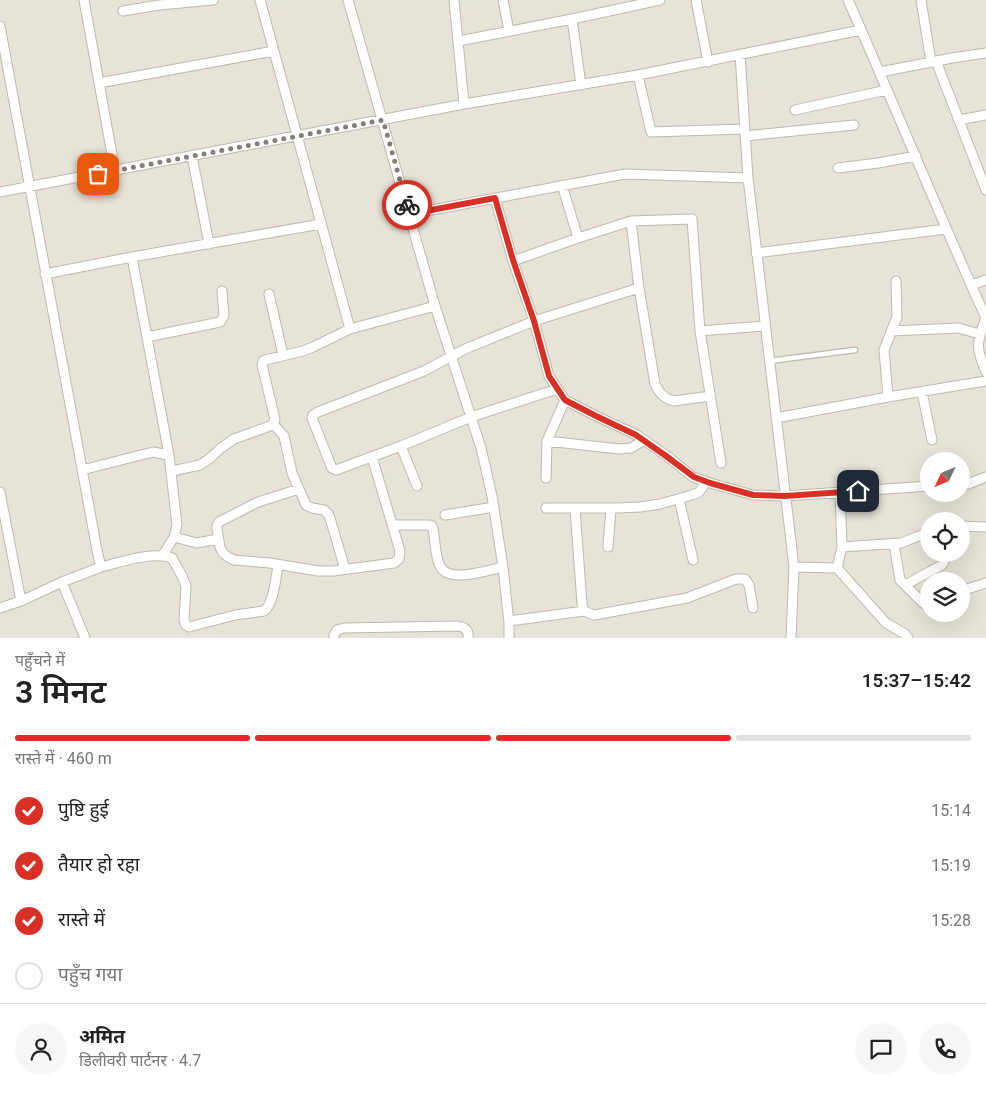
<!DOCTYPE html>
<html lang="hi">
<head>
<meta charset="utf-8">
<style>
  body { margin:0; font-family:Roboto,"Noto Sans Devanagari",sans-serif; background:#f6f6f6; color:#222; height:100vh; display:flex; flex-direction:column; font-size:19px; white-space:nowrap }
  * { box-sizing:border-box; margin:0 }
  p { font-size:16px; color:#767676 }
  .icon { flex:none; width:28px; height:28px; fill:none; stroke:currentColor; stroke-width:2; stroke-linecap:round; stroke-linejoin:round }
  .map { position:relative; height:638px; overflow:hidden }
  .panel { display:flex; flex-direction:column; background:#fff; flex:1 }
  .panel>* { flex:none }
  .needle { width:32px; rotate:226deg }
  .controls { position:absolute; left:920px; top:452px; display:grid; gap:10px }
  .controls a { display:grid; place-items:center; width:50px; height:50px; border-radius:50%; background:#fff; box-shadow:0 5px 20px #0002; font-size:25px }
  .pin { position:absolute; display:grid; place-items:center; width:42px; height:42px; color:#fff; margin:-21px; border-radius:10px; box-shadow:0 2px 8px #0006 }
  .courier { position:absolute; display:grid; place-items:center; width:50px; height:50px; margin:-25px; border:4px solid #d93025; border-radius:50%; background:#fff; color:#222; box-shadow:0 1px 6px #0007 }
  .summary em { font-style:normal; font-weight:600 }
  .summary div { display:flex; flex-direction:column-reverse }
  .summary { display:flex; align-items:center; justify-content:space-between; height:85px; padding:0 15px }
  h1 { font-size:32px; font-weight:600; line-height:38px }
  .bar { display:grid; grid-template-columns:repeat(4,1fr); gap:8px 5px; align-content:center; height:60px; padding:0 15px }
  .bar i { height:6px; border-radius:4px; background:#e0e0e0 }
  .bar .current { background:#d93025 }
  .bar p { grid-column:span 4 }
  .line { display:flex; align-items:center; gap:12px; padding:0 15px; border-top:1px solid #e0e0e0 }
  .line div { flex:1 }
  .round { display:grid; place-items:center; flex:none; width:52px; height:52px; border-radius:26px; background:#f6f6f6 }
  ol { padding:0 15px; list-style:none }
  li { display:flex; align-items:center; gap:15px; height:55px }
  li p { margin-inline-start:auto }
  li .icon { padding:5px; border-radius:50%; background:#d93025; color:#fff; stroke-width:4 }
  li:last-child { color:#767676 }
  li i { width:28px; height:28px; border:2px solid #e0e0e0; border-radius:50% }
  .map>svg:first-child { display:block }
  .residential { fill:#e7e3d8; fill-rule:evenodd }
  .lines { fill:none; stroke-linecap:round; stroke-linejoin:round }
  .lane-casing { stroke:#bfb9ac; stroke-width:7 }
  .street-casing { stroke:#bfb9ac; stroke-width:11 }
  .lane { stroke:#fff; stroke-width:4.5 }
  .street { stroke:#fff; stroke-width:9 }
  .done { stroke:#847f76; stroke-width:5; stroke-dasharray:0 9 }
  .route { stroke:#d93025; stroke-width:6 }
</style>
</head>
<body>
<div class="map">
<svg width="986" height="638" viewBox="0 0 986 638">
  <rect width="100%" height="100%" fill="#f4f1e9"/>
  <!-- residential -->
  <path class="residential" d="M0 0H986V638H0ZM929 461H961V494H929ZM929 521H961V554H929ZM929 581H961V614H929Z"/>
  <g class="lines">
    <!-- lane casing -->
    <g class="lane-casing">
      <path id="lane" d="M769 361 855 350"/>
    </g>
    <!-- street casing -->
    <g class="street-casing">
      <path id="street" d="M84 0 115 171
        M260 0 350 329
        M348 0 435 306 481 448 492 496 503 567 509 623V638
        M454 0 464 104
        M503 0 509 31
        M696 0 708 62
        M848 0C895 106 938 213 986 318
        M921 0 931 62
        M123 11 159 5 213 0
        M0 26 97 550 101 567 62 582 21 601 0 608
        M459 41 572 19
        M740 54 748 178 794 567 791 638
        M936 61 986 190
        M880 72 952 58 986 53
        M638 75 651 132 744 129
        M99 83 274 51
        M581 85 572 19 660 0
        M795 110 887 90
        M959 120 986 115
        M745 136 854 125
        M192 156 209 244
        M838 168 878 163 916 156
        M562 185 578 238 631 221 692 219 700 331 765 326
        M0 192 464 104 638 75 861 30
        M495 198 513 261 578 238
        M410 214 625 174 748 178
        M631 221 639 288 655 384C659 393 664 399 674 401L710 396
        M756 253 946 229
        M132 257 169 455 177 525 174 537 163 555
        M513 261 534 321 639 288
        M45 274 132 257 321 224
        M971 285 986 280
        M269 294 283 355
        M986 317C977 342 975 347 986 372
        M700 331 721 463
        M891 331 958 328 980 334
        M147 337 220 322 224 316 222 291
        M557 389 471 417 401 446 336 470 332 468 331 466 312 418 313 415 318 412 424 371 465 349 534 321 549 376 565 400 596 416 637 435 667 456 693 477 710 483 753 495 785 496 929 486
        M922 392 932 440
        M888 397 884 350 897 317 896 281
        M776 418 888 397 986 381
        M273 424 284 436 292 473 306 505 312 508 324 510 329 515 345 569
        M547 441 619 449 631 448 644 440
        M401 446 417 486
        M82 470 145 454 153 452 169 455
        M172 471 200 465 209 459 221 448 234 439 270 426 273 424 275 419 262 365 263 361 265 360 303 351 313 347 350 329 435 306
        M546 478 547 441 565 400
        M961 484H968L986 477
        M299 489 258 502 219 522 217 526V529L220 547 223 553 228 557 234 560 270 563 318 571H333L394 563 399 559 400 551 372 457
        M0 492 21 601
        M840 492 842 547
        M679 499 693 560
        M546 508H618L640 507 660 504 692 495 699 492 702 488 705 481
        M575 508 582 604 584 611 594 615 687 598 736 579H745L749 585 753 608
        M445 515 494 507
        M393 525H430L432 526C436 538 434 554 440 566 448 584 489 570 503 567
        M961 526 986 527
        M174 537 197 543 218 539
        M894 544 900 580 923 603 929 604
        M608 547 611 508
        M101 567C121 562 153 551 172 558L182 576 186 586 184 620 186 625 189 627 235 615 264 611C274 604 276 576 278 565
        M794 567 837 568 842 547 901 543 929 532
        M837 568 886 623 905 634 908 638
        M62 582 85 638
        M905 585 942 565 944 562 942 554
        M961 591 986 583
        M509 621 584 611
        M334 638V635L337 630 344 628 457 626C465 627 469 630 468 638"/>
    </g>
    <!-- lane -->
    <use href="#lane" class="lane"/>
    <!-- street -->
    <use href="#street" class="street"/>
  </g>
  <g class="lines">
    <!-- done -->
    <path class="done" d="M98 174 383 120 407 205"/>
    <!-- route -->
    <path class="route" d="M407 205 410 214 495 198 513 260 534 321 549 376 565 400 596 416 636 435 666 456 694 477 710 483 753 495 785 496 858 491"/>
  </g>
</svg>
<div class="controls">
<a><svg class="needle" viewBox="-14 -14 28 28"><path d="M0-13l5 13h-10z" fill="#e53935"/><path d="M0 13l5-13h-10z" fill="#767676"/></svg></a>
<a><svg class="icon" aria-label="locate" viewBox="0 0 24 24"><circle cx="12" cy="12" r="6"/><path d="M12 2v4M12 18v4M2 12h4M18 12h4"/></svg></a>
<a><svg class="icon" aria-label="layers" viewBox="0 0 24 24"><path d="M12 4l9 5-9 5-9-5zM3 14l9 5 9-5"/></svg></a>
</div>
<div class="pin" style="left:98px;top:174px;background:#ea580c"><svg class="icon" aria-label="bag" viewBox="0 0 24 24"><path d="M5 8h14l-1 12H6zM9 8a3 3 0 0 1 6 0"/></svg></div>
<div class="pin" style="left:858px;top:491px;background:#1f2937"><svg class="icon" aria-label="home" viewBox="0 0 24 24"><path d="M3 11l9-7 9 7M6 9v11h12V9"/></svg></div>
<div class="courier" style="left:407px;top:205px"><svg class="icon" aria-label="bike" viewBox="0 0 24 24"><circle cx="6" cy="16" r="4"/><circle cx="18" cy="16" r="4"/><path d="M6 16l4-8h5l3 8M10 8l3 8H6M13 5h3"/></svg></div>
</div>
<section class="panel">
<div class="summary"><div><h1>3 मिनट</h1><p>पहुँचने में</p></div><em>15:37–15:42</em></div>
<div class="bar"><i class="current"></i><i class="current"></i><i class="current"></i><i></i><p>रास्ते में · 460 m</p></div>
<ol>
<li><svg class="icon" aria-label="check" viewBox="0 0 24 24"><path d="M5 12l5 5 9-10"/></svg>पुष्टि हुई<p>15:14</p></li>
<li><svg class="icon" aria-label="check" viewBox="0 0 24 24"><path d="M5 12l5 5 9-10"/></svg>तैयार हो रहा<p>15:19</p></li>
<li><svg class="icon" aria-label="check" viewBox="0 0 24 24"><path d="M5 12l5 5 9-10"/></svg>रास्ते में<p>15:28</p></li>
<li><i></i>पहुँच गया</li>
</ol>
<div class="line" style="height:90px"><a class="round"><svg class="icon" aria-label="person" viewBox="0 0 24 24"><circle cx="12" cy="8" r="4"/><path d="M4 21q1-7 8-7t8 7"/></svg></a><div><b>अमित</b><p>डिलीवरी पार्टनर · 4.7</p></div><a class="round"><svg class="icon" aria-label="chat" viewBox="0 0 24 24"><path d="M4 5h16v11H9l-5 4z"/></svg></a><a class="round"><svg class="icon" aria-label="phone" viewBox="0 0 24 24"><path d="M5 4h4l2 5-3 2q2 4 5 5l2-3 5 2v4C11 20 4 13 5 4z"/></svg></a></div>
</section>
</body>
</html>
